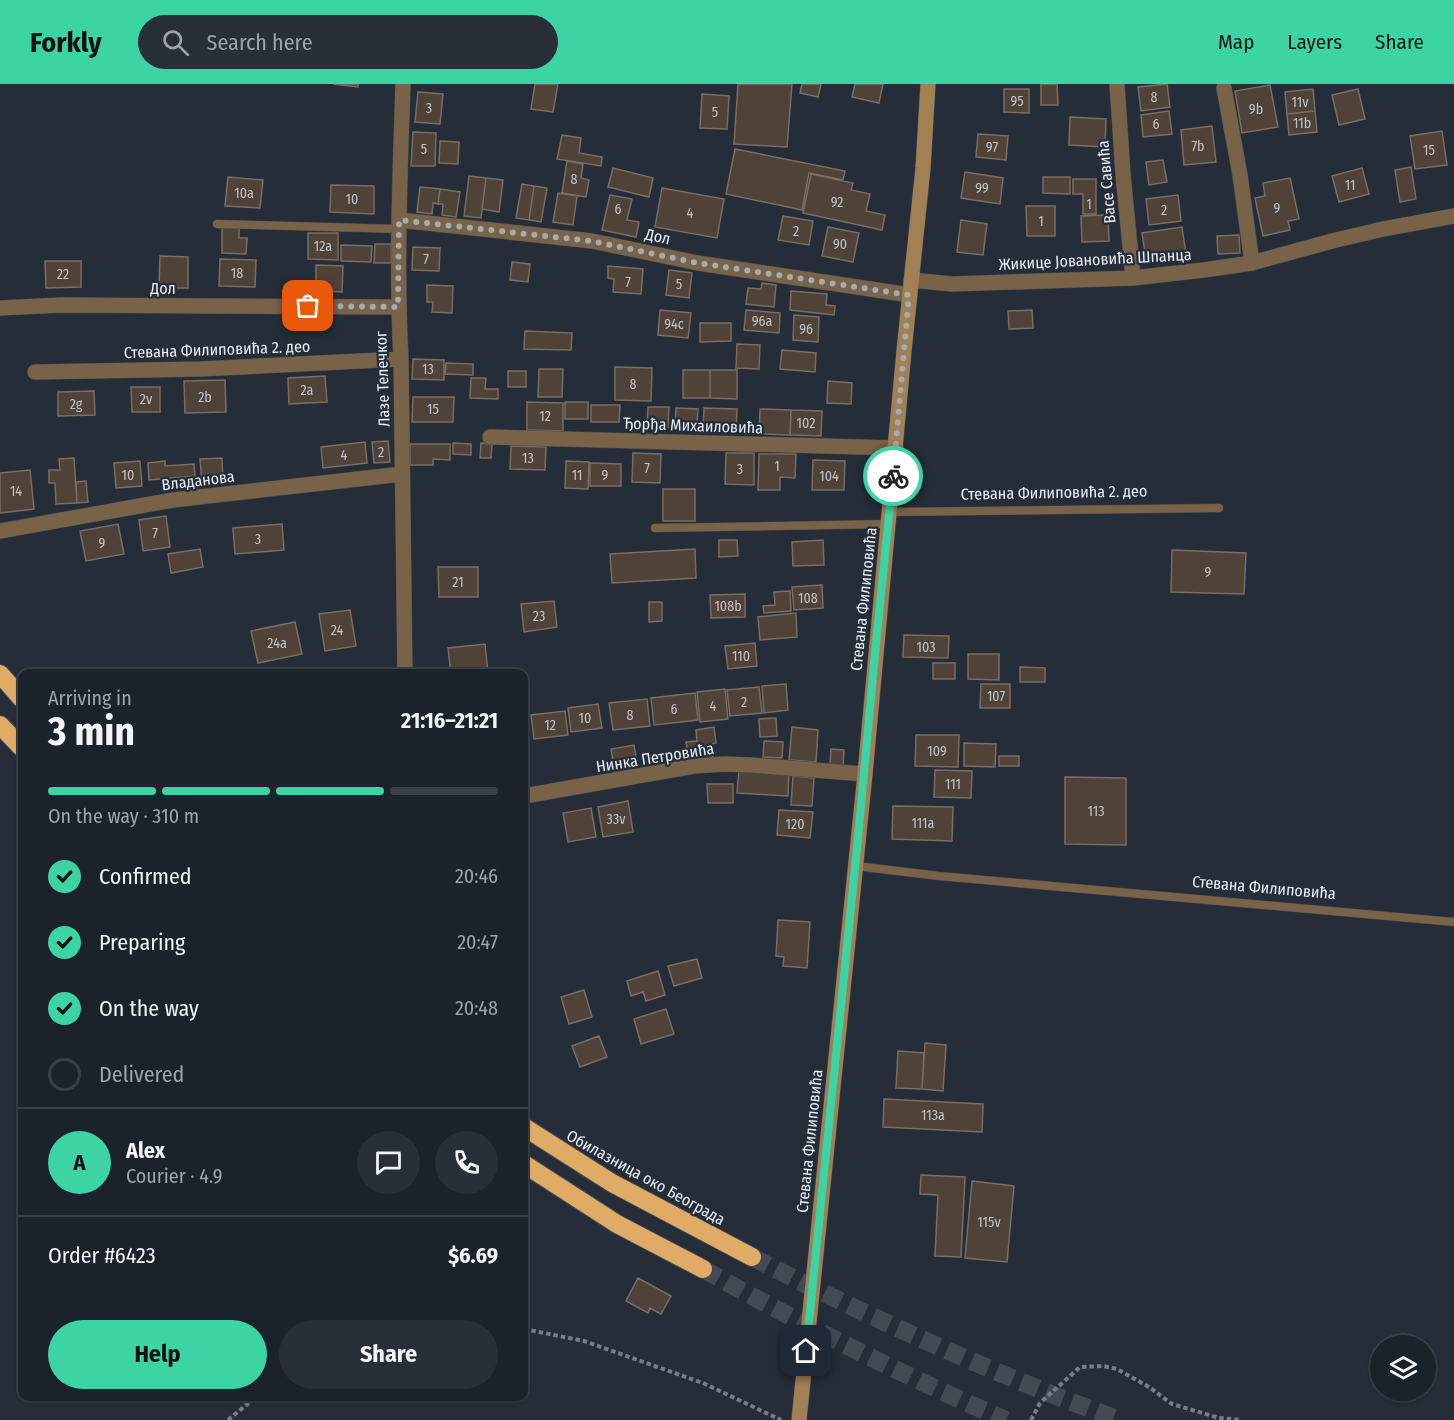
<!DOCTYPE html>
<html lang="en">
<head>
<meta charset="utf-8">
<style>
  body { margin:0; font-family:"Fira Sans Condensed",sans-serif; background:#292f36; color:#f1f3f6; height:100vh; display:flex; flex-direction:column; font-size:22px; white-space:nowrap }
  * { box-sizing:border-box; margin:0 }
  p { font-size:20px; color:#a0a4a8 }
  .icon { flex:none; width:33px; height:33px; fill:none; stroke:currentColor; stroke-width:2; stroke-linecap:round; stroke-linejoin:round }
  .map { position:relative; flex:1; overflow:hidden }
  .details { position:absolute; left:18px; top:585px; width:510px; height:732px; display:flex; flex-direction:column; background:#1c222a; border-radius:12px; box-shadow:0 2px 4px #0004,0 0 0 2px #3a3f47 }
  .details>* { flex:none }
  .tools { position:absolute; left:1370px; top:1251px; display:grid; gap:12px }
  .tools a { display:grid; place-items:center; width:66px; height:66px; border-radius:50%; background:#1c222a; box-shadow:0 2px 4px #0004,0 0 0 2px #3a3f47; font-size:30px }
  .pin { position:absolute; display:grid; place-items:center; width:51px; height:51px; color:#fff; margin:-26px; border-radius:12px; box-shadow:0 3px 9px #0006 }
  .courier { position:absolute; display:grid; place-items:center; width:60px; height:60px; margin:-30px; border:4px solid #3cd4a4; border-radius:50%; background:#fff; color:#222; box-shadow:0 2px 8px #0007 }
  .headline em { font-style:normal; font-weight:700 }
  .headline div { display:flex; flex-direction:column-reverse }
  .headline { display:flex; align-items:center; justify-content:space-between; height:102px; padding:0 30px }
  h1 { font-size:39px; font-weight:700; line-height:45px }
  .bar { display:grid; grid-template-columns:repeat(4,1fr); gap:9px 6px; align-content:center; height:72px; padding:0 30px }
  .bar i { height:8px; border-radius:4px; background:#3a3f47 }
  .bar .current { background:#3cd4a4 }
  .bar p { grid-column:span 4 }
  .line { display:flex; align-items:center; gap:15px; padding:0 30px; border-top:2px solid #3a3f47 }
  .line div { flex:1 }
  .round { display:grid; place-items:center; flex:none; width:63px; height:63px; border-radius:32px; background:#292f36 }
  ol { padding:0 30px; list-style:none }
  li { display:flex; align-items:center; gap:18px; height:66px }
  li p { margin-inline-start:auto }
  li .icon { padding:6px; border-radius:50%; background:#3cd4a4; color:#111; stroke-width:4 }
  li:last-child { color:#a0a4a8 }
  li i { width:33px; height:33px; border:3px solid #3a3f47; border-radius:50% }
  .cta { display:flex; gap:12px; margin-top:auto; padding:12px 30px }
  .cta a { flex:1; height:69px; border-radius:36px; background:#3cd4a4; color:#111; font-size:24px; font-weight:700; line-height:69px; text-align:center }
  .cta a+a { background:#292f36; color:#f1f3f6 }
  header { display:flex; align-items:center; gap:36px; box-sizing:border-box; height:84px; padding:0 30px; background:#3cd4a4; color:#111 }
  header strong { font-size:28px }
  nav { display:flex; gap:33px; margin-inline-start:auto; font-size:21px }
  .search { width:420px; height:54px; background:#292f36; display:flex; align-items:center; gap:15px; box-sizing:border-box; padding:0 21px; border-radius:33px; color:#a0a4a8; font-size:22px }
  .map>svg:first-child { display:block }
  .building { fill:#4e4239; stroke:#7a6d63; stroke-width:1.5 }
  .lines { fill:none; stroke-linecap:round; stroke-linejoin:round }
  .highway-tunnel { stroke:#424b54; stroke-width:18; stroke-dasharray:18 9; stroke-linecap:butt }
  .lane-casing { stroke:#404952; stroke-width:9 }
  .street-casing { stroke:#404952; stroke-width:16 }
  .secondary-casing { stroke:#404952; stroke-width:16 }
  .highway-casing { stroke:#404952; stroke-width:20 }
  .path { stroke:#757d86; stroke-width:4; stroke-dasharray:4.5 3; stroke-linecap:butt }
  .lane { stroke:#786248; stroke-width:8 }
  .street { stroke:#786248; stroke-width:15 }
  .secondary { stroke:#a28055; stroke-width:15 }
  .highway { stroke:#e0ab66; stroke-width:18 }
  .done { stroke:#a4abb3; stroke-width:6; stroke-dasharray:0 10.8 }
  .route { stroke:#3cd4a4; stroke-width:8 }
  .labels { text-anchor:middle; stroke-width:4.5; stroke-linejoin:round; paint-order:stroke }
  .number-label { font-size:14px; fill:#c2c3c6 }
  .street-label { font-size:16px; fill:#e8eef5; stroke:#252e38 }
</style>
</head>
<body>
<header>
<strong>Forkly</strong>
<div class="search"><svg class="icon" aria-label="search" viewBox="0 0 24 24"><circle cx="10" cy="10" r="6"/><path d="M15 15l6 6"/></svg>Search here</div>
<nav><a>Map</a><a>Layers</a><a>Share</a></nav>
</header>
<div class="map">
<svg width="1454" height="1336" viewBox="0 0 1454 1336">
  <rect width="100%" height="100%" fill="#252e38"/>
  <!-- building -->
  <path class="building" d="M333 0H358V3Z
    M535 0H558L553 28 531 25Z
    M738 0H792L787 63 734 60Z
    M802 0H821L818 13 800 9Z
    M855 0H883L879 19 852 13Z
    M1041 0H1057L1058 21H1041Z
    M1167 0 1170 23 1141 27 1138 3Z
    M1270 1 1278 43 1242 49 1235 7Z
    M1004 5H1029V29L1004 28Z
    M1313 5 1315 27 1287 30 1285 8Z
    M1358 5 1365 35 1339 41 1332 11Z
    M418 8 443 10 440 40 415 38Z
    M702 10 729 12 727 45 700 44Z
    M1169 27 1172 50 1143 53 1141 31Z
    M1315 27 1317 48 1289 51 1287 30Z
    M1070 33 1106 35 1105 63 1069 61Z
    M1212 42 1216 78 1184 81 1181 46Z
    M1442 47 1447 81 1415 85 1410 52Z
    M413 48 436 49 435 82H411Z
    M978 50 1008 52 1006 76 976 73Z
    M562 51 581 54 579 69 602 73 601 82 557 75Z
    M440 57 459 58 458 80 439 79Z
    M735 65 845 87 843 96 809 89 802 126 726 110Z
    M1163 76 1167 98 1149 101 1146 78Z
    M567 77 583 80 581 94 589 96 586 113 562 109Z
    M1411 83 1416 115 1400 118 1395 86Z
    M613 84 653 94 649 113 608 103Z
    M1362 84 1369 110 1339 118 1332 92Z
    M965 88 1003 94 1000 120 961 114Z
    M811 90 853 99 851 106 870 110 866 127 885 131 882 146 803 129Z
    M469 92 486 94 481 134 464 132Z
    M228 93 263 96 260 124 225 122Z
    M1043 93H1070V110L1043 109Z
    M486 94 503 96 499 128 482 125Z
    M1290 94 1299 135 1288 137 1290 146 1263 152 1255 114 1265 112 1263 99Z
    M1073 95H1096V130H1083V110H1073Z
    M522 100 534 102 529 136 516 134Z
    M331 101 374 102V130L330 128Z
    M534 102 547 104 541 138 529 136Z
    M420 103 440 105 438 120 433 119 432 130 417 128Z
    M662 104 724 115 717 154 655 143Z
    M440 105 460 108 456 133 442 131 443 120H438Z
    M558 109 577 112 573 141 553 138Z
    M610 111 632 115 627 136 639 138 636 153 602 146Z
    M1178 111 1181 137 1149 141 1146 115Z
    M1026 122H1055V152H1027Z
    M1108 131 1109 157 1082 158 1081 132Z
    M783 132 813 137 809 161 778 156Z
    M961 136 987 140 983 171 957 168Z
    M222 143H239V154H247L246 170 222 169Z
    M828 143 859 149 853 178 822 172Z
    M1182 143 1186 170 1146 175 1142 149Z
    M308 149H338V176L308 175Z
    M1239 151 1240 169 1218 170 1217 152Z
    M375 160H391V179H374Z
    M341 161 372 162 371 178 341 177Z
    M413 163 440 164 439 187 412 186Z
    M160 172 188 173V204H159Z
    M220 175 256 176 255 203 219 202Z
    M45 177H81V203L46 204Z
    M512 178 530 180 528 198 510 196Z
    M316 181 343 182 342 208 316 207Z
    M608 182 643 185 641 210 613 208 614 195 608 194Z
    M669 186 692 189 689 214 666 211Z
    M762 199 776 201 774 223 746 220 748 204 761 205Z
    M427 201 453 202 452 229 432 228 433 218H427Z
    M791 207 827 210 826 221 835 222 834 231 790 226Z
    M660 226 691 229 688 254 658 251Z
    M746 226 780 229 779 249 744 246Z
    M1032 226 1033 244 1009 245 1008 227Z
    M794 231 819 233 818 258 793 256Z
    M700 239H731V257L700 258Z
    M525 247 572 249 571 266 524 265Z
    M737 260 760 261 759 285 736 284Z
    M782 266 816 269 815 288 780 285Z
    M413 275 444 276V296L412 295Z
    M446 279 473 280V291L445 290Z
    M615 283 652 284 651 317 615 316Z
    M539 285H563L562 313H538Z
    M683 286H710V314H683Z
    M710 286H737V315L710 314Z
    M508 287H526V303H508Z
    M325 292 327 318 289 320 288 294Z
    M471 294H486L485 305H498V315L470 314Z
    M225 296 226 328 185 329 184 297Z
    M828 297 852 299 851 320 827 319Z
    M131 303H160V328H132Z
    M94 307 95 331 58 332V308Z
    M413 313H454L453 338H412Z
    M527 318 563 319V347L527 346Z
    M565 318H588V335H565Z
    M591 321H620L619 338H591Z
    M648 323H669L668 344 647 343Z
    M676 324 698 325 697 341 675 340Z
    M704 324 737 325 736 348 703 347Z
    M760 325 791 326 790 351 759 350Z
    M791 326 822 327 821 352 790 351Z
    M388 357 390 378 374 379 372 358Z
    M365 358 367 379 323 384 321 363Z
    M453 359 471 360V371L453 370Z
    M481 359 492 360 491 374H480Z
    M410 360H450V376L433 375V381H410Z
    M511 362 546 363 545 386 510 385Z
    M633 369 661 370 660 399 632 398Z
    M726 369H754V401L725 400Z
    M759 370H796L795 394 780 393V406H758Z
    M74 374 77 419 56 420 55 399H49V386H60L59 375Z
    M222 374 223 398 202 399 200 375Z
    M813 376 845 377 844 406H812Z
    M140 377 142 402 116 404 114 379Z
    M165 377V382L194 380 195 392 149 396 148 379Z
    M566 377 589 378 588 405 565 404Z
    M590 379 621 380V402H590Z
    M30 386 34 425 0 429V389Z
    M86 397 88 418 77 419 76 398Z
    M663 405H695V437H663Z
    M166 432 170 463 143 467 139 436Z
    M118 440 124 470 86 477 80 447Z
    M282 440 284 466 235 470 233 444Z
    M719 456H737L738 472 719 473Z
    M823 456 824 481 793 482 792 458Z
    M200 465 203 483 171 489 168 470Z
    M695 465 696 494 612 499 610 470Z
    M1172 466 1246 469 1244 510 1171 508Z
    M438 483H478V513H439Z
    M822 501 823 524 794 526 792 503Z
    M790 507 791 527 764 529 763 522 775 521 774 508Z
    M745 510V533L711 534 710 511Z
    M554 517 557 543 524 548 521 520Z
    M649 518H662V537L649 538Z
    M350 526 356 562 325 567 319 530Z
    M796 529 797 553 760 556 758 533Z
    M295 538 302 570 258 579 251 547Z
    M904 551 949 552 948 574 903 573Z
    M755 559 757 582 728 585 725 562Z
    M485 560 488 589 451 590 448 564Z
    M968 570H999V596L968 595Z
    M933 579H955V595H933Z
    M1020 583 1045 584V598H1020Z
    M786 600 788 626 764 629 762 602Z
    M981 600H1010V624H980Z
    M759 603 762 629 730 632 727 606Z
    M725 605 728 635 700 638 697 608Z
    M695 609 698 636 654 641 651 614Z
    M647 615 650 642 613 646 609 619Z
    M598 620 602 644 571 648 568 624Z
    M565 627 568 651 534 655 531 631Z
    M776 634 777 652 760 653 759 635Z
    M714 643 716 659 711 660 713 673 689 677 686 658 697 657 696 646Z
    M792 643 818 646 816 678 789 676Z
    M916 651H959L958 683 915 682Z
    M764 657 783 658 782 674 763 673Z
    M964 659 996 660 995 683 964 682Z
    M634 661 638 686 615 689 611 665Z
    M831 665 844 666 843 682 830 681Z
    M999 672H1019V682H999Z
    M739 686 789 689 788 712 737 709Z
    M935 686 972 687 971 714 934 713Z
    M793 692 814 694 812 722 791 721Z
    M1065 693 1126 694V761L1065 760Z
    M707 700H733V719H708Z
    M628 717 633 748 603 753 598 723Z
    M893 722 953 723 952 757 892 755Z
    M591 724 596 753 568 758 563 729Z
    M779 726 813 728 810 754 777 751Z
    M778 836 810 838 807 884 783 882 784 873 776 872Z
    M697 875 702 894 674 902 668 882Z
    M658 887 665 911 646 917 643 908 631 912 627 897Z
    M584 906 592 933 569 940 561 913Z
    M666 925 674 950 641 960 634 935Z
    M599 952 607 973 580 983 572 962Z
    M925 959 946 961 943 1007 922 1005Z
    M898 967 924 969 922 1005 896 1004Z
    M884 1015 983 1020 982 1048 883 1043Z
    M921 1091 965 1093 961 1173 935 1172 938 1111 920 1110Z
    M972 1097 1014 1102 1007 1178 965 1174Z
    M638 1194 671 1212 661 1230 650 1224 648 1229 626 1217Z"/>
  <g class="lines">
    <!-- highway-tunnel -->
    <path class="highway-tunnel" d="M752 1173C871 1234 993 1290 1120 1336
      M703 1185C801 1240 902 1291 1006 1336"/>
    <!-- lane casing -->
    <g class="lane-casing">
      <path id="lane" d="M217 140 400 145
        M890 428 1219 424
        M655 444 888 440
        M856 782 939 792 1454 838"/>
    </g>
    <!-- street casing -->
    <g class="street-casing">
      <path id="street" d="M403 0C400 92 396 183 401 275L405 590
        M1117 0 1123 90 1133 194
        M1224 4 1240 91 1252 179
        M399 136 592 157 698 179 910 211
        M911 196 952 200 1133 194 1204 186 1252 179 1332 157 1383 145 1454 132
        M0 224 61 221 398 223
        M35 288 201 285 401 275
        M490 353 896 364
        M0 447 173 416 402 390
        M524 712 694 682 725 680 751 681 865 690"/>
    </g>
    <!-- secondary casing -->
    <g class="secondary-casing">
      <path id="secondary" d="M799 1336 865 690 904 267 923 84 928 0"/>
    </g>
    <!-- highway casing -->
    <g class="highway-casing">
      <path id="highway" d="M0 590 22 615
        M0 641 22 664
        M524 1043 612 1099 752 1173
        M524 1080 617 1140 703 1185"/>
    </g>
    <!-- path -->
    <path class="path" d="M524 1245 584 1257 703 1299 781 1336
      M228 1336 257 1312
      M1031 1336 1040 1319 1080 1283 1103 1282 1117 1285 1149 1303 1172 1320 1219 1334 1241 1336"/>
    <!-- lane -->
    <use href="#lane" class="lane"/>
    <!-- street -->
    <use href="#street" class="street"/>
    <!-- secondary -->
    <use href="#secondary" class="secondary"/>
    <!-- highway -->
    <use href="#highway" class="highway"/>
  </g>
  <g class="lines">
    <!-- done -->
    <path class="done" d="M308 222 398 223 399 136 591 157 698 179 909 211 893 392"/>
    <!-- route -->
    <path class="route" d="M806 1267 858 754 875 570 893 392"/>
  </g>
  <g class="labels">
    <!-- number labels -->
    <g class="number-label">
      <text x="1154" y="18">8</text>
      <text x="1017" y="22">95</text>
      <text x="1300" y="23">11v</text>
      <text x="429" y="29">3</text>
      <text x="1256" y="30">9b</text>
      <text x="715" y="33">5</text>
      <text x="1302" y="44">11b</text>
      <text x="1156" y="45">6</text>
      <text x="1198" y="67">7b</text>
      <text x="992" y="68">97</text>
      <text x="424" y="70">5</text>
      <text x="1429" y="71">15</text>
      <text x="574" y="100">8</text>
      <text x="1350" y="106">11</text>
      <text x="982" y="109">99</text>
      <text x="244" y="114">10a</text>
      <text x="352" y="120">10</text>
      <text x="837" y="123">92</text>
      <text x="1089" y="125">1</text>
      <text x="1277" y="129">9</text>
      <text x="618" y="130">6</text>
      <text x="1164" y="131">2</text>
      <text x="690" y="134">4</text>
      <text x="1041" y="142">1</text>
      <text x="796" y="152">2</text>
      <text x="840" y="165">90</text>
      <text x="323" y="167">12a</text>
      <text x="426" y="180">7</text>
      <text x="237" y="194">18</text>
      <text x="63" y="195">22</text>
      <text x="628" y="203">7</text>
      <text x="679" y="205">5</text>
      <text x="762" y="242">96a</text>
      <text x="674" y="245">94c</text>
      <text x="806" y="250">96</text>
      <text x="428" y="290">13</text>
      <text x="633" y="305">8</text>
      <text x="307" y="311">2a</text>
      <text x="205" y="318">2b</text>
      <text x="146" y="320">2v</text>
      <text x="76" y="325">2g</text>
      <text x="433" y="330">15</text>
      <text x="545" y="337">12</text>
      <text x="806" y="344">102</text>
      <text x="381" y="373">2</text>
      <text x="344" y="376">4</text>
      <text x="528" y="379">13</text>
      <text x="777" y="387">1</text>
      <text x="647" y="389">7</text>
      <text x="740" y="390">3</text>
      <text x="128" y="396">10</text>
      <text x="577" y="396">11</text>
      <text x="605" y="396">9</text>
      <text x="829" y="397">104</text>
      <text x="16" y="412">14</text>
      <text x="155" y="454">7</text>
      <text x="258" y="460">3</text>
      <text x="102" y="464">9</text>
      <text x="1208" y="493">9</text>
      <text x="458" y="503">21</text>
      <text x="808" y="519">108</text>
      <text x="728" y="527">108b</text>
      <text x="539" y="537">23</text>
      <text x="337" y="551">24</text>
      <text x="277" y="564">24a</text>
      <text x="926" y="568">103</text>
      <text x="741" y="577">110</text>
      <text x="996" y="617">107</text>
      <text x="744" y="623">2</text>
      <text x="713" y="627">4</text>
      <text x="674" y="630">6</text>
      <text x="630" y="636">8</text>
      <text x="585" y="639">10</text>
      <text x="550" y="646">12</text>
      <text x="937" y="672">109</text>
      <text x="953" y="705">111</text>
      <text x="1096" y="732">113</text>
      <text x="616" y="740">33v</text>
      <text x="923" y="744">111a</text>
      <text x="795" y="745">120</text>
      <text x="933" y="1036">113a</text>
      <text x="989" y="1143">115v</text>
    </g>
    <!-- street labels -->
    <g class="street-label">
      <text transform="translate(1106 98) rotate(-95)" y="6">Васе Савића</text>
      <text transform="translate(658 152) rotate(12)" y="6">Дол</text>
      <text transform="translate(1095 175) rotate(-3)" y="6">Жикице Јовановића Шпанца</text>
      <text x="163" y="210">Дол</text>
      <text transform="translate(217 265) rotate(-2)" y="6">Стевана Филиповића 2. део</text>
      <text transform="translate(382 295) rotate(-92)" y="6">Лазе Телечког</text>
      <text transform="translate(693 341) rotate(2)" y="6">Ђорђа Михаиловића</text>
      <text transform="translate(198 396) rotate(-7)" y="6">Владанова</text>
      <text transform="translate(1054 408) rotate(-1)" y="6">Стевана Филиповића 2. део</text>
      <text transform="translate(863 515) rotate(-84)" y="6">Стевана Филиповића</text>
      <text transform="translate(655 673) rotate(-9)" y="6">Нинка Петровића</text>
      <text transform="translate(1264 803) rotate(5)" y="6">Стевана Филиповића</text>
      <text transform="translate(809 1057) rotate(-84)" y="6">Стевана Филиповића</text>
      <text transform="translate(646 1093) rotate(29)" y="6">Обилазница око Београда</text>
    </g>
  </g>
</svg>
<div class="tools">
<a><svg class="icon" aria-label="layers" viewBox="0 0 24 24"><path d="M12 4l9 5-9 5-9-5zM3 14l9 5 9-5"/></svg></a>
</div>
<div class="pin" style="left:308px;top:222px;background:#ea580c"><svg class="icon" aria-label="bag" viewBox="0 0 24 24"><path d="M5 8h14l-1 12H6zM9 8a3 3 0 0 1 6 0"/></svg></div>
<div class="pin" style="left:806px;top:1267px;background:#1f2937"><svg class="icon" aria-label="home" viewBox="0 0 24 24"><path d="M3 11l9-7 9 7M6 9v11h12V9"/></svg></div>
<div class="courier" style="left:893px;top:392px"><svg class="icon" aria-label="bike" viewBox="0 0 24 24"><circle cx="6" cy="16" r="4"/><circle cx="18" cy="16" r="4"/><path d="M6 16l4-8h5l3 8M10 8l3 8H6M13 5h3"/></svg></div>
<section class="details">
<div class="headline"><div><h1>3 min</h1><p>Arriving in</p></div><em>21:16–21:21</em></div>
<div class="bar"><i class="current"></i><i class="current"></i><i class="current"></i><i></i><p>On the way · 310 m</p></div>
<ol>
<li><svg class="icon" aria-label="check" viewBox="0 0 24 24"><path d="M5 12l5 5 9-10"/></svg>Confirmed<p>20:46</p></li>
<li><svg class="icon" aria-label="check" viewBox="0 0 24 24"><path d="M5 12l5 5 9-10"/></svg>Preparing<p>20:47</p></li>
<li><svg class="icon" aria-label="check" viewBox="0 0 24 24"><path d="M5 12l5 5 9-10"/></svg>On the way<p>20:48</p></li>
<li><i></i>Delivered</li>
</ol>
<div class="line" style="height:108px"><b class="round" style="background:#3cd4a4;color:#111">A</b><div><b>Alex</b><p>Courier · 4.9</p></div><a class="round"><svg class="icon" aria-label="chat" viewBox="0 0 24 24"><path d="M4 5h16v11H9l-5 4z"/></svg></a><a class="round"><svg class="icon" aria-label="phone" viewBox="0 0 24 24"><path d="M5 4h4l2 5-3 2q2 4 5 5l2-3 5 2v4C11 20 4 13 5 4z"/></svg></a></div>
<div class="line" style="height:78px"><div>Order #6423</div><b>$6.69</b></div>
<div class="cta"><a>Help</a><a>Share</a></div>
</section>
</div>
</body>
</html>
